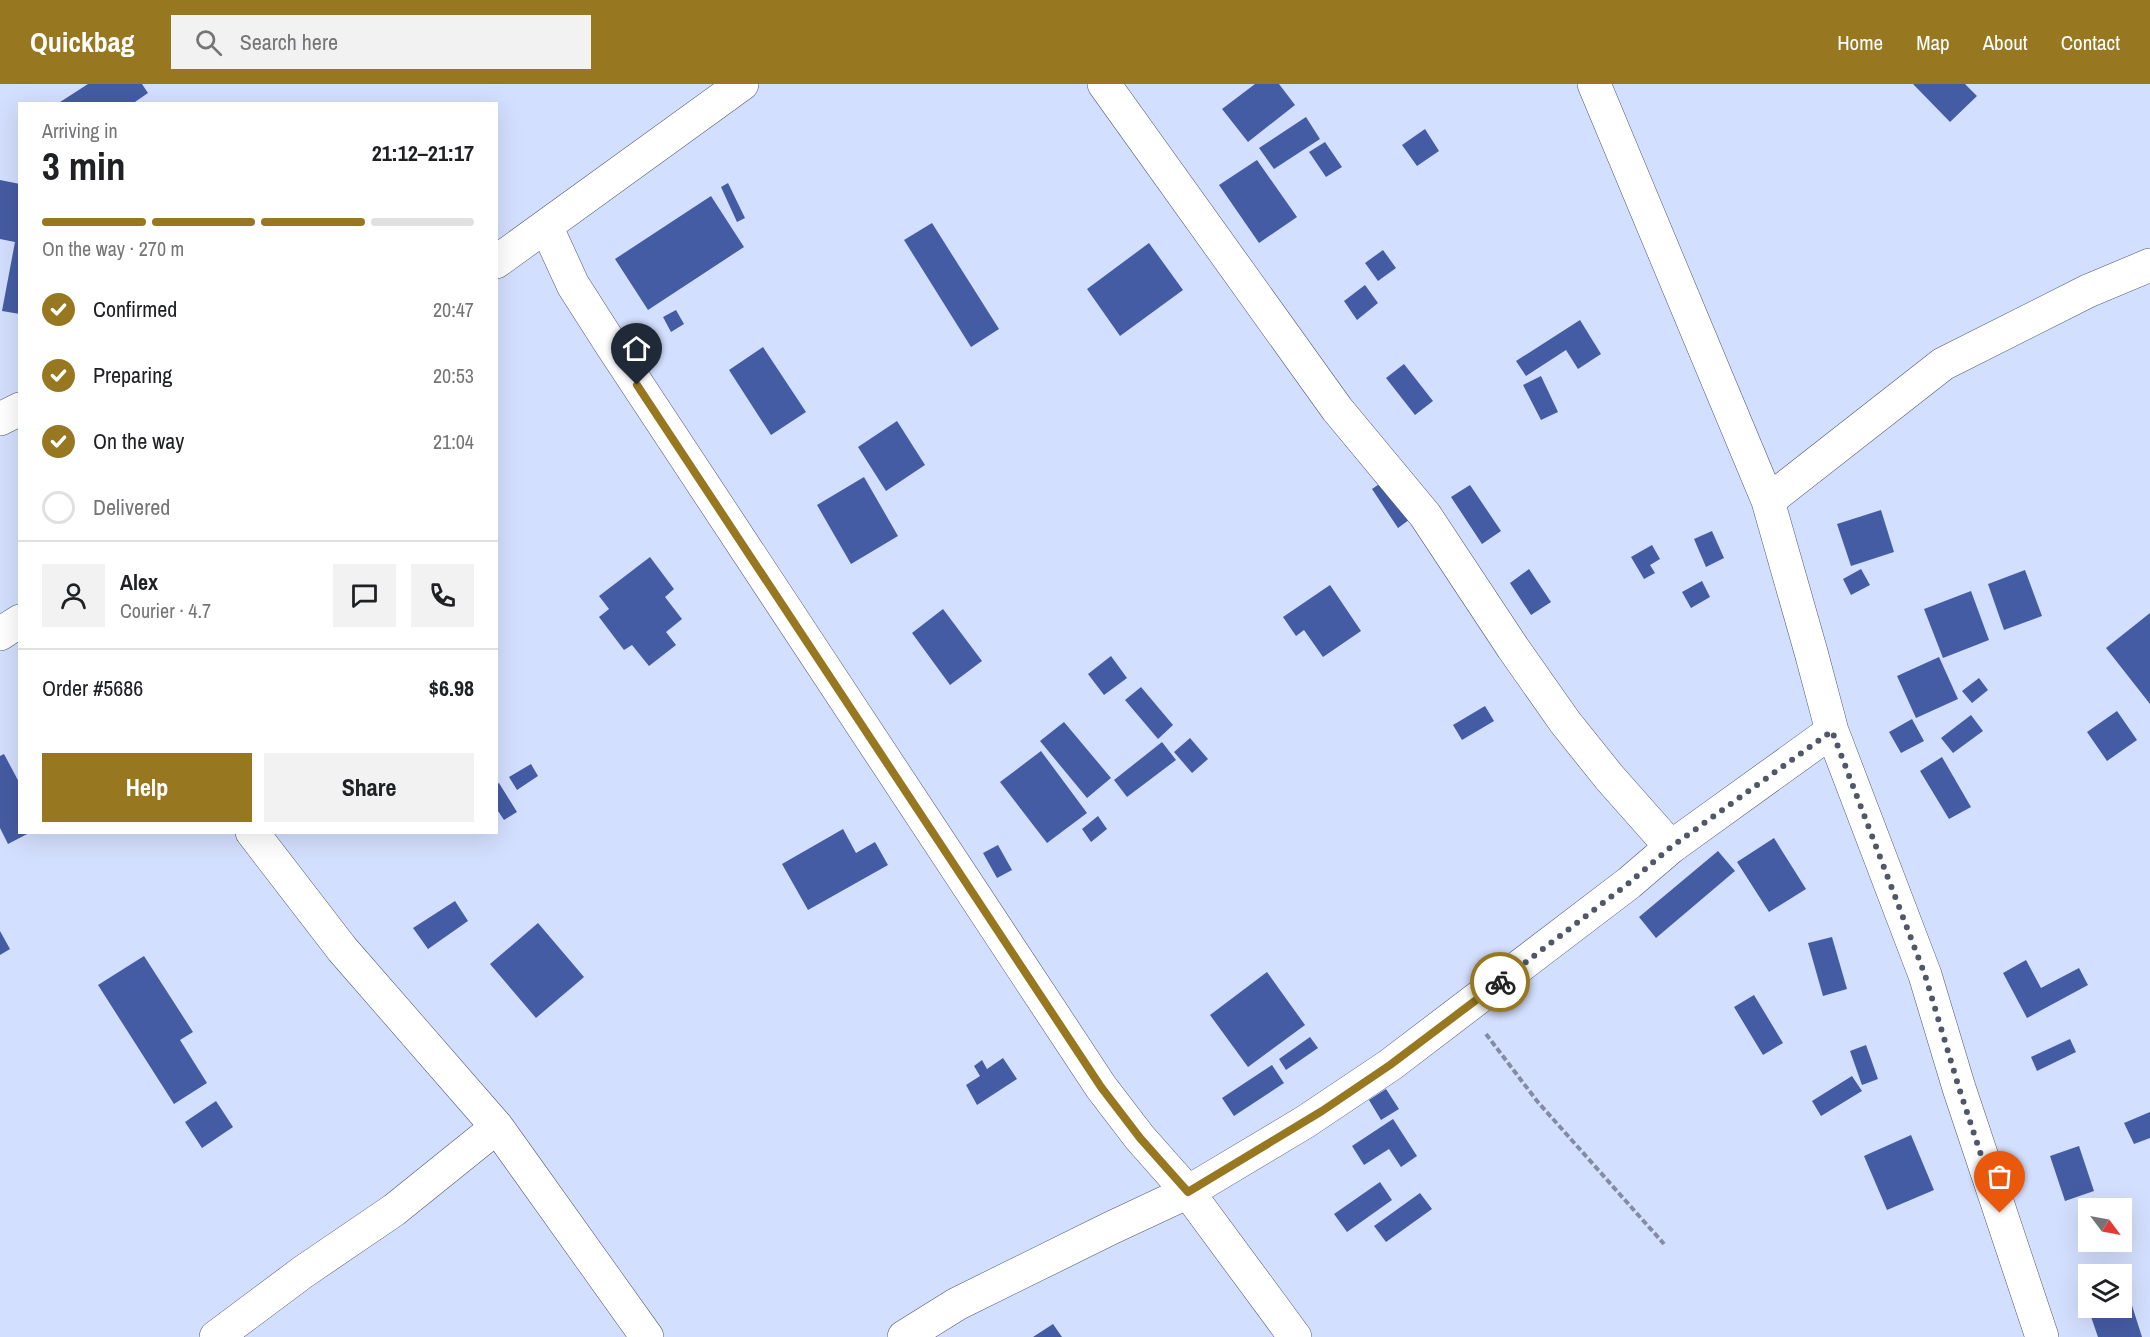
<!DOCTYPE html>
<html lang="en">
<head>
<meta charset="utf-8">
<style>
  body { margin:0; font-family:"Archivo Narrow",sans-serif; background:#f2f2f2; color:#202124; height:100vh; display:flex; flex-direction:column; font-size:22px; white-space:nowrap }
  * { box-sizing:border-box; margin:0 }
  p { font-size:20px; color:#757577 }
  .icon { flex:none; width:33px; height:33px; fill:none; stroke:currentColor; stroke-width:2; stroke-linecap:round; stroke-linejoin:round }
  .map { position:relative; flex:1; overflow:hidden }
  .drawer { position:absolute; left:18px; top:18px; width:480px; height:732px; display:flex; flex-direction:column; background:#fff; border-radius:0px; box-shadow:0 6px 24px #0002 }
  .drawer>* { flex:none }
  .needle { width:39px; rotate:122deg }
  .controls { position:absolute; left:2078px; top:1114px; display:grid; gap:12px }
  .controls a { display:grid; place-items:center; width:54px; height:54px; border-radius:0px; background:#fff; box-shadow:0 6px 24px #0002; font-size:30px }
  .pin { position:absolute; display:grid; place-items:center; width:51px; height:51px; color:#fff; margin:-62px -26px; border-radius:50% 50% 50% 0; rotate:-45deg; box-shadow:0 0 6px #0007 }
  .pin .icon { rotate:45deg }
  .courier { position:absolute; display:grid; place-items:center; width:60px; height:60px; margin:-30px; border:4px solid #977820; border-radius:50%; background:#fff; color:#222; box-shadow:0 2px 8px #0007 }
  .summary em { font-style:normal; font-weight:800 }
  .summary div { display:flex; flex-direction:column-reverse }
  .summary { display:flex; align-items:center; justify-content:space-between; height:102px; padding:0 24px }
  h1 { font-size:39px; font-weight:800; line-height:45px }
  .bar { display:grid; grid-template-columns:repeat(4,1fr); gap:9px 6px; align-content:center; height:72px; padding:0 24px }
  .bar i { height:8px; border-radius:4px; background:#e0e0e0 }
  .bar .selected { background:#977820 }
  .bar p { grid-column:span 4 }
  .line { display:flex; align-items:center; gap:15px; padding:0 24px; border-top:2px solid #e0e0e0 }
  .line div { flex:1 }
  .round { display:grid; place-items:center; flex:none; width:63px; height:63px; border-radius:0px; background:#f2f2f2 }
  ol { padding:0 24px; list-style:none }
  li { display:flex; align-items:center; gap:18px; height:66px }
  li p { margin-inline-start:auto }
  li .icon { padding:6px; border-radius:50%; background:#977820; color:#fff; stroke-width:4 }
  li:last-child { color:#757577 }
  li i { width:33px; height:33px; border:3px solid #e0e0e0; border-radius:50% }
  .cta { display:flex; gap:12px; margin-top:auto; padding:12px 24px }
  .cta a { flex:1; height:69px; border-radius:0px; background:#977820; color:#fff; font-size:24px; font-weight:800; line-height:69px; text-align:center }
  .cta a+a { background:#f2f2f2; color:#202124 }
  header { display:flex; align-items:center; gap:36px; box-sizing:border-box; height:84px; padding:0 30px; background:#977820; color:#fff }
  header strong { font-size:28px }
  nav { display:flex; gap:33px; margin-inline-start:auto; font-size:21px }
  .search { width:420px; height:54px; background:#f2f2f2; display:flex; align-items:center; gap:15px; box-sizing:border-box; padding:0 21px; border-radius:0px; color:#757577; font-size:22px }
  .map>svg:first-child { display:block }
  .building { fill:#445ca3 }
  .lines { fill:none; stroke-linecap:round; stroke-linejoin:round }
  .minor-casing { stroke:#4d5771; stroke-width:34 }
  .path { stroke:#838ca2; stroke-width:4; stroke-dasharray:6 3; stroke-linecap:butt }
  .minor { stroke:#fff; stroke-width:33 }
  .done { stroke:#505768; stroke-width:6; stroke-dasharray:0 10.8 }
  .route { stroke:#977820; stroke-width:8 }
</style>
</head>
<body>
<header>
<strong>Quickbag</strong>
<div class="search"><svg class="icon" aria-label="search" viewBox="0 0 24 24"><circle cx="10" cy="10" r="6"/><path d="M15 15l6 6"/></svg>Search here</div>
<nav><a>Home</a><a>Map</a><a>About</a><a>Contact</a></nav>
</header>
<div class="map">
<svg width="2150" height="1253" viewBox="0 0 2150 1253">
  <rect width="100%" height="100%" fill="#d3dffe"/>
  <!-- building -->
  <path class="building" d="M88 0H142L148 9 132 20H57Z
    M1255 0H1279L1295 21 1248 58 1222 25Z
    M1913 0H1965L1977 12 1950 38Z
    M1306 33 1320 55 1274 85 1259 64Z
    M1425 45 1439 67 1417 82 1402 61Z
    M1325 58 1342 83 1326 93 1309 68Z
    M1257 76 1297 133 1259 159 1219 101Z
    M0 96 20 100V230L2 227 15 158 0 155Z
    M728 99 745 134 737 138 721 103Z
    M711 112 744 163 648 226 615 175Z
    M932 139 999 245 971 263 904 156Z
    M1149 159 1183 206 1120 252 1087 205Z
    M1383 166 1396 184 1378 197 1365 179Z
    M1365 201 1378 219 1357 236 1344 217Z
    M676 226 684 240 671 248 663 233Z
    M1580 236 1601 270 1578 285 1566 266 1526 292 1516 277Z
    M763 263 806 328 771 351 729 286Z
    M1404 280 1433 317 1415 331 1386 294Z
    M1541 292 1558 328 1541 336 1523 301Z
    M897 337 925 381 886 407 858 363Z
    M1391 392 1417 430 1398 444 1372 405Z
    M864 393 898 452 851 480 817 421Z
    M1470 401 1501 447 1482 460 1451 413Z
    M1881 426 1894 468 1851 482 1837 440Z
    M1712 447 1724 474 1706 483 1694 455Z
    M1652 461 1660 475 1650 481 1655 489 1644 495 1631 473Z
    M650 473 674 505 665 513 682 535 666 548 676 561 649 582 632 561 624 566 599 533 609 525 599 512Z
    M1529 485 1551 518 1531 531 1510 499Z
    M1861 485 1870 501 1851 511 1843 495Z
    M2025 486 2042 532 2004 546 1988 500Z
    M1702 497 1710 513 1691 524 1682 508Z
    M1330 501 1361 547 1323 573 1304 546 1296 552 1283 533Z
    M1971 507 1989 556 1943 574 1924 525Z
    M943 525 982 577 950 601 912 549Z
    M2150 529V620L2106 564Z
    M1111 572 1127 594 1104 611 1088 590Z
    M1939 573 1958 615 1916 634 1897 592Z
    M1979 594 1988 606 1972 619 1962 607Z
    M1141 603 1173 641 1158 655 1125 616Z
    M1485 622 1494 637 1462 656 1453 641Z
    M2117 627 2137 656 2107 677 2087 648Z
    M1971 631 1983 647 1953 669 1941 654Z
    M1912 635 1924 657 1901 669 1889 648Z
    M1064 638 1111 694 1087 714 1040 657Z
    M1190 654 1208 675 1192 689 1174 668Z
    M1162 658 1176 676 1127 713 1114 696Z
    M1041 667 1087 729 1047 759 1000 698Z
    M4 670 20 700V748H31L8 760 0 744V672Z
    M1942 673 1971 723 1949 735 1920 687Z
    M531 680 538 692 517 706 509 693Z
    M499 699 517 728 504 736 496 724V701Z
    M1098 732 1107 745 1091 758 1082 745Z
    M843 745 856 769 875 758 888 781 808 826 782 780Z
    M1774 754 1806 805 1769 828 1737 778Z
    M998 761 1012 786 997 794 983 769Z
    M1718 767 1735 787 1656 854 1639 833Z
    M455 817 468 837 428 865 413 844Z
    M538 839 584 893 536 934 490 880Z
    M0 847 10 865 0 871Z
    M1832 853 1847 905 1823 912 1808 859Z
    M144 872 193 948 180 956 207 999 174 1020 98 901Z
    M2026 876 2041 904 2079 884 2088 901 2027 934 2003 889Z
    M1267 888 1305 941 1248 983 1210 931Z
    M1754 911 1783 959 1763 971 1734 923Z
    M1310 953 1318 964 1286 986 1279 975Z
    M2070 955 2076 968 2037 987 2031 973Z
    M1866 961 1878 995 1862 1001 1850 967Z
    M1003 974 1017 995 977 1021 966 1001 980 992 974 982 982 976 987 985Z
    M1272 981 1284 999 1234 1032 1222 1014Z
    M1852 992 1862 1007 1821 1032 1812 1017Z
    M1386 1005 1399 1025 1381 1036 1369 1016Z
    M216 1017 233 1043 202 1064 185 1038Z
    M2150 1028V1054L2134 1060 2124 1039Z
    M1393 1035 1417 1072 1401 1083 1389 1065 1364 1081 1352 1062Z
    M1911 1051 1934 1106 1887 1126 1864 1072Z
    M2079 1062 2094 1107 2065 1117 2050 1072Z
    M1380 1098 1392 1116 1347 1148 1334 1130Z
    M1420 1109 1432 1125 1386 1158 1374 1142Z
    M2128 1209 2142 1253H2098L2088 1224H2121V1211Z
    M1053 1240 1062 1253H1033Z"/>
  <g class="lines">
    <!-- minor casing -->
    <g class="minor-casing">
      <path id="minor" d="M1104 0 1337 325 1425 431 1513 564 1565 638 1609 693 1671 763
        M1594 0 1768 417 1811 568 1832 647 1925 891 1959 1004 2042 1253
        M546 142 573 201 612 262 1101 1003 1140 1054 1188 1108 1295 1253
        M496 178 742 0
        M0 335 20 325
        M1768 417 1943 280 2088 207 2150 181
        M0 550 20 537
        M252 748 342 865 497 1043 647 1253
        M216 1253 303 1188 394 1126 497 1043
        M904 1253 957 1220 1111 1144 1188 1108 1305 1038 1390 981 1629 799 1671 763 1832 647"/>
    </g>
    <!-- path -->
    <path class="path" d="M1486 950 1537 1017 1664 1160"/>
    <!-- minor -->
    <use href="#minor" class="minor"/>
  </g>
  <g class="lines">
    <!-- done -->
    <path class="done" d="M1500 898 1629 799 1671 763 1832 647 1925 891 1959 1004 2000 1129"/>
    <!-- route -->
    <path class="route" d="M637 301 1101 1003 1140 1054 1188 1108 1322 1027 1390 981 1500 898"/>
  </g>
</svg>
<div class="controls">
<a><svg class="needle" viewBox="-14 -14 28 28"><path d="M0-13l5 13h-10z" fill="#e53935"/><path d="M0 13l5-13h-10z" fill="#757577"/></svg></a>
<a><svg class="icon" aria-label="layers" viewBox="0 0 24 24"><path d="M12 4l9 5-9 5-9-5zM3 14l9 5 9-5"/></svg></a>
</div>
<div class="pin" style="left:2000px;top:1129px;background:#ea580c"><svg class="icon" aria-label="bag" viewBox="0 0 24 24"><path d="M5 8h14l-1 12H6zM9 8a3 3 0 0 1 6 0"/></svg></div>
<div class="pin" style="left:637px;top:301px;background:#1f2937"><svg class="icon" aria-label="home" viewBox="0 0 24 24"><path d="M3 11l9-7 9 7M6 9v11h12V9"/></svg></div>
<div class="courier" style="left:1500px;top:898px"><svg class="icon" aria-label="bike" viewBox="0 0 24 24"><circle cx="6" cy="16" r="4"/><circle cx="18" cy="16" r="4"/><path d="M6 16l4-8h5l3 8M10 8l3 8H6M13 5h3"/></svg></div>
<section class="drawer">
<div class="summary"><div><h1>3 min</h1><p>Arriving in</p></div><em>21:12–21:17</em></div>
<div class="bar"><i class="selected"></i><i class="selected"></i><i class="selected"></i><i></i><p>On the way · 270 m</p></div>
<ol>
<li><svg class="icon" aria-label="check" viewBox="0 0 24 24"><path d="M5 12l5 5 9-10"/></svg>Confirmed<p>20:47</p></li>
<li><svg class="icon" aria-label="check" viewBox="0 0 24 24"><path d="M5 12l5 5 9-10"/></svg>Preparing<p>20:53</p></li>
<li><svg class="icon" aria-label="check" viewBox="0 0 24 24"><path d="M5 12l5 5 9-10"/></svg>On the way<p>21:04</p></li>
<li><i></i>Delivered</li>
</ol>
<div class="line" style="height:108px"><a class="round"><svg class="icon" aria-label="person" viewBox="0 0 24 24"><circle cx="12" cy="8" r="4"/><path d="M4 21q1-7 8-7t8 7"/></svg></a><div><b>Alex</b><p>Courier · 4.7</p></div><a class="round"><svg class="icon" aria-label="chat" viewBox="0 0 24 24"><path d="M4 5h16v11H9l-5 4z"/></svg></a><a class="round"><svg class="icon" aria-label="phone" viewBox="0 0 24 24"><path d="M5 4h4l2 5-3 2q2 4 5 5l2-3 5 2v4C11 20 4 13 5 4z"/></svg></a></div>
<div class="line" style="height:78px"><div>Order #5686</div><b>$6.98</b></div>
<div class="cta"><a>Help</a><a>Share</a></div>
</section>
</div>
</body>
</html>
